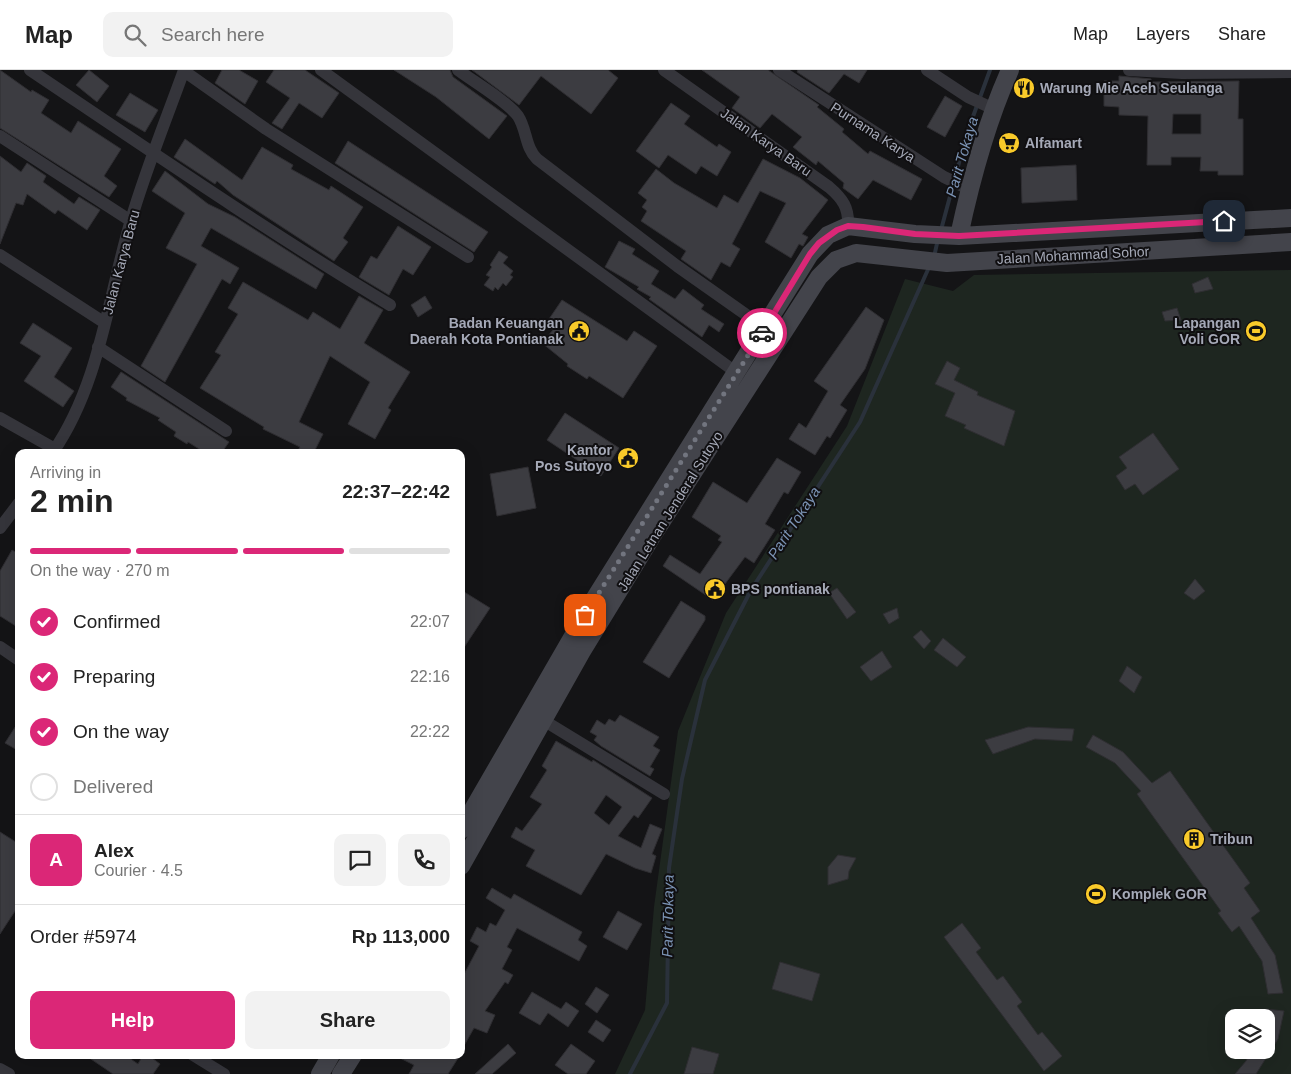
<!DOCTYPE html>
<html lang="en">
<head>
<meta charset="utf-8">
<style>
  body { margin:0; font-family:Arial,sans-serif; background:#f2f2f2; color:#222; height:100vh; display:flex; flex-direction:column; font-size:19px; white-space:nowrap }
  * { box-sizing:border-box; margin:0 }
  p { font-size:16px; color:#767676 }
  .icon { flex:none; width:28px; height:28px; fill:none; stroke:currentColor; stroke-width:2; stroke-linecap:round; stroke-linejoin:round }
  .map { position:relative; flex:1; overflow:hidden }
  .drawer { position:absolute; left:15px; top:379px; width:450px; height:610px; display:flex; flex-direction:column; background:#fff; border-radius:10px; box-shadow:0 5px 20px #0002 }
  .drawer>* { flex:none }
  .buttons { position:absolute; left:1225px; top:939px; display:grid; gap:10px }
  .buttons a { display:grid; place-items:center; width:50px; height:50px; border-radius:10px; background:#fff; box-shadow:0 5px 20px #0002; font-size:25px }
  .pin { position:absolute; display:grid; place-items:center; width:42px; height:42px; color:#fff; margin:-21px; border-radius:10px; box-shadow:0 2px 8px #0006 }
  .courier { position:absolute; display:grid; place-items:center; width:50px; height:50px; margin:-25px; border:4px solid #db2777; border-radius:50%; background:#fff; color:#222; box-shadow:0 1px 6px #0007 }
  .summary em { font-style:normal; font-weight:800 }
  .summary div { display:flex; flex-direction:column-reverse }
  .summary { display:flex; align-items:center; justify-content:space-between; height:85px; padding:0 15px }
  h1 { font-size:32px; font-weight:800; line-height:38px }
  .bar { display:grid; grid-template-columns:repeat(4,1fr); gap:8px 5px; align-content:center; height:60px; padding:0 15px }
  .bar i { height:6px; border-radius:4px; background:#e0e0e0 }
  .bar .active { background:#db2777 }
  .bar p { grid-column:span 4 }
  .line { display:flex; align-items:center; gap:12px; padding:0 15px; border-top:1px solid #e0e0e0 }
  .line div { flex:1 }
  .round { display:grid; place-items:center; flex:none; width:52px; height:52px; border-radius:10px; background:#f2f2f2 }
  ol { padding:0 15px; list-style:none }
  li { display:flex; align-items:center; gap:15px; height:55px }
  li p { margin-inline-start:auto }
  li .icon { padding:5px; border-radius:50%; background:#db2777; color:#fff; stroke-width:4 }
  li:last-child { color:#767676 }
  li i { width:28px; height:28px; border:2px solid #e0e0e0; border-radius:50% }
  .cta { display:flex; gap:10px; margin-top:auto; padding:10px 15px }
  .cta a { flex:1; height:58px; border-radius:10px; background:#db2777; color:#fff; font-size:20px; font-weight:800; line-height:58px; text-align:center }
  .cta a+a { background:#f2f2f2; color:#222 }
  header { display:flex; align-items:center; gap:30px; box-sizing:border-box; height:70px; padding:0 25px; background:#fff; border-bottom:1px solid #e0e0e0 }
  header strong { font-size:24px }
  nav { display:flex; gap:28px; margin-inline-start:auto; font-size:18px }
  .search { width:350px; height:45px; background:#f2f2f2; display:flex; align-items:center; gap:12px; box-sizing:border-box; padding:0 18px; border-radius:10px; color:#767676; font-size:19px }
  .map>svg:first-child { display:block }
  .green { fill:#1e2620; fill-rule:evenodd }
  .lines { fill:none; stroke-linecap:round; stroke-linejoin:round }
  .stream { stroke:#2a313b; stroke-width:4 }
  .building { fill:#3c3c41; stroke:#2f2e32; fill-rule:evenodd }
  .street { stroke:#35353b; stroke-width:12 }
  .secondary { stroke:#43444b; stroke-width:18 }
  .done { stroke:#72757f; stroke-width:5; stroke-dasharray:0 9 }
  .route { stroke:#db2777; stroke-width:6 }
  .labels { text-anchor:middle; stroke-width:4; stroke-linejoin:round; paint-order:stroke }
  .poi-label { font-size:14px; font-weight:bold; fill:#a5a9b7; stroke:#100f11; text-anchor:start }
  .street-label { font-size:14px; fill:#a5a9b7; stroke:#100f11 }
  .water-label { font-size:15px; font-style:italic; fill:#7b93b4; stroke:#100f11 }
</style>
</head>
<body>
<header>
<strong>Map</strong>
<div class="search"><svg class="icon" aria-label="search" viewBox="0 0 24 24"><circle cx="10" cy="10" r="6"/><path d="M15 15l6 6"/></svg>Search here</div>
<nav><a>Map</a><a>Layers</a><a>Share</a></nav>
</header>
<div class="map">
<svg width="1291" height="1004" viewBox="0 0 1291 1004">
  <rect width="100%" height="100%" fill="#141416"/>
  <!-- green -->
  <path class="green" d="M1291 200V1004H615L645 940 654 837 678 661 726 543 847 356 905 209 953 221 974 205ZM1234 948H1266V980H1234Z"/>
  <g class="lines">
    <!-- stream -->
    <path class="stream" d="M941 160 967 63 990 0
      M934 187 938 169
      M630 1004 667 933 669 798 682 709 705 610 751 520 860 352 930 195"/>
  </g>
  <!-- building -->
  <path class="building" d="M0 0 31 22 32 20 49 30 41 43 71 63 78 51 121 79 104 106 117 116 109 127 0 58Z
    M89 0 109 16 97 32 76 15Z
    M222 0H239L258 11 245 34 215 13Z
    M274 0H305L339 23 322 48 299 33 282 59 272 53 290 28 266 12Z
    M394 0H450L453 7 507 46 489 69 436 27Z
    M472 0H608L618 8 591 44 541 6 519 35Z
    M702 0H768L819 35 817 37 844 59 842 62 868 84 870 81 922 109 911 130 873 110 858 129 843 118 844 113 818 91 816 95 793 77 802 67 772 44 760 58 732 38 740 27Z
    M798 0H867L859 13 844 4 829 23 797 2Z
    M1119 6 1151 9V12L1239 11 1238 49H1243V105H1218V101H1200L1201 87H1171V95H1147L1148 46 1119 45V37L1104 36V11H1119ZM1173 44H1201V64H1172Z
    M130 23 158 40 145 62 116 45Z
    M945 26 962 36 945 67 927 57Z
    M671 33 690 46 684 54 717 77 719 74 731 82 717 106 701 96 696 104 668 85 659 98 636 81Z
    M185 69 242 110 262 77 293 95 291 99 329 120 331 116 363 137 343 168 348 172 334 191 233 125 217 111 215 114 174 87Z
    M348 71 488 162 474 182 335 93Z
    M0 86 21 102 27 93 46 106 43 112 74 134 79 127 100 140 87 160 58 140 55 144 27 124 23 135 16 133 0 174Z
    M763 89 800 108 828 130 802 164 808 167 803 176 799 174 791 188 765 172 786 133 760 121 732 174 740 179 730 197 721 192 711 210 681 189 686 181 641 151 647 141 642 137 647 130 638 123 656 99 674 113 717 138 724 125 738 133Z
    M1076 95 1077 130 1022 133 1021 98Z
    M165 101 208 134 235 147 324 204 316 219 211 158 201 176 239 198 230 214 222 209 165 312 141 296 197 194 166 178 185 143 152 121Z
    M398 156 431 177 413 205 403 199 389 225 359 207 371 186 377 189Z
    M619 171 635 179 632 184 659 201 651 214 675 229 683 219 704 235 701 239 724 254 719 262 709 255 702 267 649 229 651 227 637 219 639 217 605 197Z
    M499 181 508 187 503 193 513 201 510 205 513 207 506 216 503 213 498 220 495 217 493 221 484 215 490 207 486 205 492 197 490 195Z
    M1208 207 1213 219 1195 223 1192 214Z
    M243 212 308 250 313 242 340 259 359 226 383 240 364 273 410 302 388 338 391 340 375 369 348 354 370 312 330 286 299 352 323 364 314 382H297L300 377 263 359 264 357 200 318 221 285 215 282 238 244 228 238Z
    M425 226 432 238 418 247 411 235Z
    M562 230 627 271 634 261 657 276 623 328 589 306 587 309 567 296 568 294 542 273 553 260 545 255Z
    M866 237 884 250 865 299 840 335 847 340 830 368 827 366 815 385 789 369 799 353 806 358 828 321 814 311Z
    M1177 238 1181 250 1165 251 1162 242Z
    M33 253 72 278 54 307 74 321 63 337 24 311 41 286 20 273Z
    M947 291 960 298 954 310 978 322 977 325 1015 341 1004 376 964 358 966 355 945 346 955 323 935 314Z
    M121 302 229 372 222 382H204L188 372 187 374 174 366 176 362 158 350 160 348 126 330 127 328 111 317Z
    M565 343 619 378 601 406 547 370Z
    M1153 363 1179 399 1143 425 1135 414 1125 420 1116 406 1127 398 1119 387Z
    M777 388 801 402 788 424 784 422 765 454 775 460 754 493 745 487 713 530 663 496 670 485 700 504 722 472 718 470 721 466 692 447 713 412 747 433Z
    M528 397 536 438 497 446 490 404Z
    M12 480 19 484V558L0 546V501Z
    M1195 509 1205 521 1194 530 1184 523Z
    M837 518 856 542 847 549 829 523Z
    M461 520 490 538 461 582Z
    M681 531 705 546V550L669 608 643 592Z
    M897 538 899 548 889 554 883 544Z
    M921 560 931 571 924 579 913 567Z
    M943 568 966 587 957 597 934 580Z
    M882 581 892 597 871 611 860 597Z
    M1127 596 1142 607 1134 623 1119 611Z
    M620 645 659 667 653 676 660 680 650 697 654 699 650 706 601 676 594 670 597 666 590 662 597 650 605 655 609 649 615 652Z
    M19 651V681L5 673Z
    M1028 657 1074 659 1072 671 1035 669 993 684 985 670Z
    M1093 665 1123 682 1152 713 1170 701 1250 813 1244 818 1260 841 1251 848 1275 885 1283 923 1268 924 1262 891 1239 856 1232 862 1218 843 1221 841 1137 724 1141 721 1115 693 1086 677Z
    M556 671 592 692 593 690 652 728 638 748 634 745 618 766 641 778 650 754 662 759 652 784 656 786 651 803 635 798 606 784 581 825 526 796 535 780 511 767 516 757 522 761 542 734 530 727 547 700 542 696ZM606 725 622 737 609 755 594 743Z
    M0 762 19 774V835L0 864Z
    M838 785 856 788 849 801 848 809 828 815V797Z
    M492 818 511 829 514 824 582 862 578 870 587 876 579 891 517 858 507 877 512 880 502 899 513 905 508 914 505 912 485 941 495 945 487 963 474 958 461 981V910L479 876 470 871 477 857 486 862 490 853 496 856 505 840 486 828Z
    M618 841 642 854 627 880 603 867Z
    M962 853 981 878 976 882 997 910 1003 906 1022 932 1017 936 1038 965 1042 962 1062 986 1044 1001 944 867Z
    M780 892 820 904 812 931 772 919Z
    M596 917 609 925 597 943 585 934Z
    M532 922 561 939 566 932 579 941 568 957 548 943 540 955 519 943Z
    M1266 939 1284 941 1278 969 1256 1004H1235L1246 991 1252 980H1266Z
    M596 950 611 960 603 972 588 962Z
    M508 974 516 983 492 1004H475Z
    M571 974 595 991 586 1004H568L555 995Z
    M692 977 719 984 713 1004H684Z
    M85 985H125L138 994 143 985H148L160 994 153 1004H113Z
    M394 985H460L448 1004H409L414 995Z"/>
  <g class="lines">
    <!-- street -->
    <path class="street" d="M30 0C149 80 267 161 390 235
      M321 0 737 303
      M458 0C474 12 508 32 518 46 527 60 525 77 537 89L677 196 765 258
      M664 0 829 117C843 129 849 138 848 156
      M779 0 944 107 969 119
      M927 0 968 27 994 39
      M1129 0 1182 3 1291 2
      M184 1 266 59 468 187
      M0 66 131 151
      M0 185 105 253
      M98 277 226 361
      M0 348 55 379
      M53 382C100 314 108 227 131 150 146 99 166 50 184 0
      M0 458 19 433
      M0 577 19 590
      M543 650 664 724
      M193 985 224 1004
      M0 999 9 1004"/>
    <!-- secondary -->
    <path class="secondary" d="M959 166C971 110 986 53 1010 0
      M461 760 595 528 810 184 828 165 848 156 915 164 959 166 1291 148
      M461 796 582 581 651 468 819 207 836 190 856 183 947 193 1291 172
      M320 1004 331 985
      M341 1004 353 985"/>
  </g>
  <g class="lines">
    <!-- done -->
    <path class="done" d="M585 545 762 263"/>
    <!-- route -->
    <path class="route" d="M762 263 810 184 819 173 837 160 848 156 863 157 915 164 959 166 1224 151"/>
  </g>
  <!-- icons -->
  <defs>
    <g id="restaurant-disc" transform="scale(1.125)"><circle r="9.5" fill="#f9ca2a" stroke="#100f11"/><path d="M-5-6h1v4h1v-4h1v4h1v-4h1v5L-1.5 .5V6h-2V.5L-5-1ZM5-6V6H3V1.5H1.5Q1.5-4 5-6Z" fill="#111"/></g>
    <g id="supermarket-disc" transform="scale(1.125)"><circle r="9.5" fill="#f9ca2a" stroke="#100f11"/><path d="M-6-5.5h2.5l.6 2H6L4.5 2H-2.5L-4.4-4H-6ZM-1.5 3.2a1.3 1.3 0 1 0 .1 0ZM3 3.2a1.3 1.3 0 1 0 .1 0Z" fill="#111"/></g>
    <g id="civic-disc" transform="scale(1.125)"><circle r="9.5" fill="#f9ca2a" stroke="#100f11"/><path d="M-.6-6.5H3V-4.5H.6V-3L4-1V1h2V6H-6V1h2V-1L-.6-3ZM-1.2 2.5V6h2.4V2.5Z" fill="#111"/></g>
    <g id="stadium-disc" transform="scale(1.125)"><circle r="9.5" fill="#f9ca2a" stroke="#100f11"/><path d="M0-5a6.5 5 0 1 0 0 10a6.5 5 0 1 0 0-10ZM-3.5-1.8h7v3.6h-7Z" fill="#111"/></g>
    <g id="building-disc" transform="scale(1.125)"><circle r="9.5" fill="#f9ca2a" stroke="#100f11"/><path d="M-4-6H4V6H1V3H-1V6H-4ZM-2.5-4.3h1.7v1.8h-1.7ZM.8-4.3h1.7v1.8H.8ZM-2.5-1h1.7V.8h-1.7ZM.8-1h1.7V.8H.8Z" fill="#111"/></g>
  </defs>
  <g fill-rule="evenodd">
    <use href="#restaurant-disc" x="1024" y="18"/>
    <use href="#supermarket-disc" x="1009" y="73"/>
    <use href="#civic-disc" x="579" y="261"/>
    <use href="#stadium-disc" x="1256" y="261"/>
    <use href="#civic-disc" x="628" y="388"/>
    <use href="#civic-disc" x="715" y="519"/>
    <use href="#building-disc" x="1194" y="769"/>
    <use href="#stadium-disc" x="1096" y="824"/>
  </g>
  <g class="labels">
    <!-- poi labels -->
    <g class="poi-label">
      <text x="1040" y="23">Warung Mie Aceh Seulanga</text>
      <text x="1025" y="78">Alfamart</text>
      <text x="563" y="258" text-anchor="end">Badan Keuangan<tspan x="563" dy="16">Daerah Kota Pontianak</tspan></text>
      <text x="1240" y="258" text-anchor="end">Lapangan<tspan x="1240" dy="16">Voli GOR</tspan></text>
      <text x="612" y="385" text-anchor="end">Kantor<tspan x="612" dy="16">Pos Sutoyo</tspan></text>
      <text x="731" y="524">BPS pontianak</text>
      <text x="1210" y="774">Tribun</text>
      <text x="1112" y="829">Komplek GOR</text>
    </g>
    <!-- street labels -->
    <g class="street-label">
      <text transform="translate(873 62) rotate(33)" y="5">Purnama Karya</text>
      <text transform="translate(766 72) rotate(35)" y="5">Jalan Karya Baru</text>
      <text transform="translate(1073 185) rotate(-3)" y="5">Jalan Mohammad Sohor</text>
      <text transform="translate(121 192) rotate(-75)" y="5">Jalan Karya Baru</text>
      <text transform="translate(670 441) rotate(-58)" y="5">Jalan Letnan Jenderal Sutoyo</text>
    </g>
    <!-- water labels -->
    <g class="water-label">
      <text transform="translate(962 87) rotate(-74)" y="5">Parit Tokaya</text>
      <text transform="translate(794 453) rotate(-57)" y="5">Parit Tokaya</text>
      <text transform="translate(668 846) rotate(-89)" y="5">Parit Tokaya</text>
    </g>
  </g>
</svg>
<div class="buttons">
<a><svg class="icon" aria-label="layers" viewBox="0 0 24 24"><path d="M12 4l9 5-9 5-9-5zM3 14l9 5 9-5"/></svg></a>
</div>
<div class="pin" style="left:585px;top:545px;background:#ea580c"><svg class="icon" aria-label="bag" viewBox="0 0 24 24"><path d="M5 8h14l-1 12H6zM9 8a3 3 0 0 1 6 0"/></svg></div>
<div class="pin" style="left:1224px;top:151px;background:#1f2937"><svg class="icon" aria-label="home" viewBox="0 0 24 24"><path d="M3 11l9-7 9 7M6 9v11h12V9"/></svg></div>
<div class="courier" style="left:762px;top:263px"><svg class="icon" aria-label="car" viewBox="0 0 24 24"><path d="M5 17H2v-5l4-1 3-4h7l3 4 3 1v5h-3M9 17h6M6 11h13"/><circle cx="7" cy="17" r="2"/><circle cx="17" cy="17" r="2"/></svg></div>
<section class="drawer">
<div class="summary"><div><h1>2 min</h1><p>Arriving in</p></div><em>22:37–22:42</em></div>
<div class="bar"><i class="active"></i><i class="active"></i><i class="active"></i><i></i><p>On the way · 270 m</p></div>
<ol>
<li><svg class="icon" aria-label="check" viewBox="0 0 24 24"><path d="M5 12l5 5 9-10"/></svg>Confirmed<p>22:07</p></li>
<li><svg class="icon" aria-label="check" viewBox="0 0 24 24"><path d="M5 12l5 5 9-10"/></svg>Preparing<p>22:16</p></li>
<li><svg class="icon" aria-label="check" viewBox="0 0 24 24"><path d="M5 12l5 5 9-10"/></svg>On the way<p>22:22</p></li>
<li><i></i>Delivered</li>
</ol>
<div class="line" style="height:90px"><b class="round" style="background:#db2777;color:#fff">A</b><div><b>Alex</b><p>Courier · 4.5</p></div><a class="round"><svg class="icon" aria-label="chat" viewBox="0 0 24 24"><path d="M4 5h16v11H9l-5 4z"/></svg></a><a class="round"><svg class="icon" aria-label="phone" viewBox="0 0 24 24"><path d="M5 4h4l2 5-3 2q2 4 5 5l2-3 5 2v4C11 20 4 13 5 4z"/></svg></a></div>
<div class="line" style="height:65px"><div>Order #5974</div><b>Rp 113,000</b></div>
<div class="cta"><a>Help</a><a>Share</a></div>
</section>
</div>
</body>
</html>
